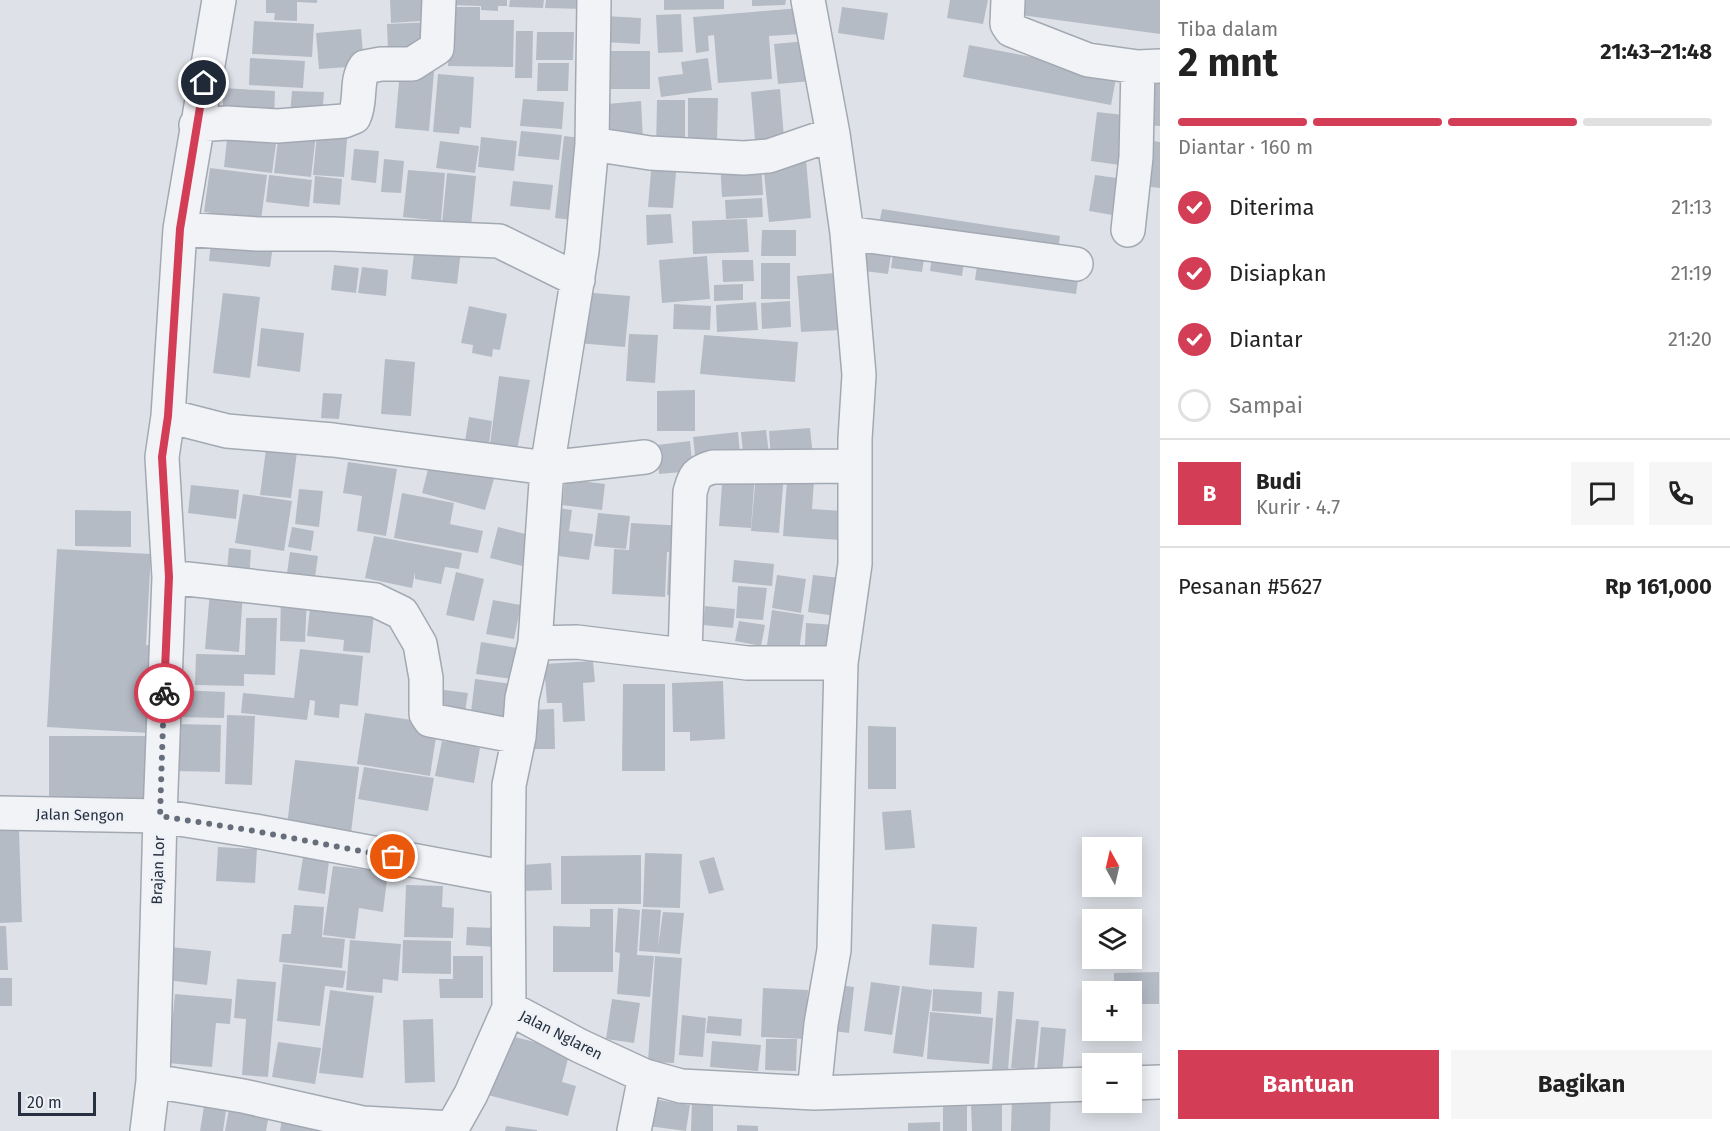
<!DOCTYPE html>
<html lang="id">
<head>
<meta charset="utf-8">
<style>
  body { margin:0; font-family:"Fira Sans",sans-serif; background:#f6f6f6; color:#222; height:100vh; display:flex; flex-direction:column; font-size:22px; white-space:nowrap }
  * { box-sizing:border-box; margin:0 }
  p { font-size:20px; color:#767676 }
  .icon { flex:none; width:33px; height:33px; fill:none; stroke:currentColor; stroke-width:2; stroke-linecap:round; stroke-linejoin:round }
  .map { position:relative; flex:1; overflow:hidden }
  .details { display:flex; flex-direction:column; background:#fff; width:570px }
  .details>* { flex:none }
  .needle { width:39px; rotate:352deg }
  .tools { position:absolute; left:1082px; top:837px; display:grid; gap:12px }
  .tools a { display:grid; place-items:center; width:60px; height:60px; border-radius:0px; background:#fff; box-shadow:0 3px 15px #0003; font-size:30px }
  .scale { position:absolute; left:18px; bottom:15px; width:78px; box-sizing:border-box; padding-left:6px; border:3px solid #273040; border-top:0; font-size:16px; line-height:21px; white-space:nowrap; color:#273040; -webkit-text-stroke:4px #eef1f6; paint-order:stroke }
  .pin { position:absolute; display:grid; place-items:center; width:51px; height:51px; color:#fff; margin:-26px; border:3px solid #fff; border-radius:50%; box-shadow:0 2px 6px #0007 }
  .courier { position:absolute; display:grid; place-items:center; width:60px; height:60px; margin:-30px; border:4px solid #d33d55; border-radius:50%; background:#fff; color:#222; box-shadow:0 2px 8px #0007 }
  .overview em { font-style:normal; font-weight:700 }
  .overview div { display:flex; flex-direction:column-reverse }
  .overview { display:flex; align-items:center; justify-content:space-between; height:102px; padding:0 18px }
  h1 { font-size:39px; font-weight:700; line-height:45px }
  .bar { display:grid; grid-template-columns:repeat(4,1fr); gap:9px 6px; align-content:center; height:72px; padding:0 18px }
  .bar i { height:8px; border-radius:4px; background:#e0e0e0 }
  .bar .active { background:#d33d55 }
  .bar p { grid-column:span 4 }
  .line { display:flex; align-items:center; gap:15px; padding:0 18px; border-top:2px solid #e0e0e0 }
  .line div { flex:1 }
  .round { display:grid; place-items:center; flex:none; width:63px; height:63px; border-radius:0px; background:#f6f6f6 }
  ol { padding:0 18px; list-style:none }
  li { display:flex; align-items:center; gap:18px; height:66px }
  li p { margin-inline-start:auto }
  li .icon { padding:6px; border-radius:50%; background:#d33d55; color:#fff; stroke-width:4 }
  li:last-child { color:#767676 }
  li i { width:33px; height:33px; border:3px solid #e0e0e0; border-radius:50% }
  .action { display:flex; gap:12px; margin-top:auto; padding:12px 18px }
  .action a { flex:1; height:69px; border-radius:0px; background:#d33d55; color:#fff; font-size:24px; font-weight:700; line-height:69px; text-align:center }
  .action a+a { background:#f6f6f6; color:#222 }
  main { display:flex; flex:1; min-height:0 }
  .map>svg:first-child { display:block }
  .building { fill:#b5bbc5 }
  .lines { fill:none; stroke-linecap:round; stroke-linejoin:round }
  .minor-casing { stroke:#a3a9b2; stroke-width:36 }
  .minor { stroke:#f1f3f7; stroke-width:33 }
  .done { stroke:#676e7b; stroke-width:6; stroke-dasharray:0 10.8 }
  .route { stroke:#d33d55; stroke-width:8 }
  .labels { text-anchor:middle; stroke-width:5; stroke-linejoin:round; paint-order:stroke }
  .street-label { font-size:15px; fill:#273040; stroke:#eef1f6 }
</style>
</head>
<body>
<main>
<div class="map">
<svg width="1160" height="1131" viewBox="0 0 1160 1131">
  <rect width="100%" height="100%" fill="#dee2e8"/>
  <!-- building -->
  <path class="building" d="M266 0H317V3L297 2V21L274 20 275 13H266Z
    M390 0H436L437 20 391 23Z
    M449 0H507V6H498V11L481 10V6L448 5Z
    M510 0H544L543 8 509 7Z
    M546 0H584L583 9 545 8Z
    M664 0H724V9L664 10Z
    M752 0H786L785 5 752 6Z
    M950 0H988L983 24 947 18Z
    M1022 0H1160V34L1021 15Z
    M450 7H480V20H514L513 67 448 66Z
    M842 7 888 13 884 40 838 33Z
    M799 8 801 34 769 36 772 79 718 83 714 35 708 36 709 51 696 53 693 17Z
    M681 14 683 52 658 53 656 15Z
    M605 16 641 18 640 44 604 42Z
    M254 21 314 24 312 57 252 54Z
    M434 22 436 47 388 50 387 24Z
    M361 29 364 66 319 69 316 33Z
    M516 31H533L532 78H515Z
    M537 32H574L573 60H536Z
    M807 41 811 81 778 84 774 44Z
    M969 45 1117 73 1111 105 963 77Z
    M603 51H650V89H603Z
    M250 58 305 61 303 88 249 85Z
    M708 58 712 90 661 97 658 77 683 74 681 62Z
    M538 63H569L568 91H537Z
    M400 70 434 72 429 131 395 128Z
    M438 74 474 77 471 128 460 127 459 134 433 132Z
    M1150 78 1160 79V126L1145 125Z
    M224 88 275 91 274 120 222 117Z
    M780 89 784 138 755 140 751 92Z
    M292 91 324 92 322 117 290 115Z
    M688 98H718L717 142H688Z
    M523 99 564 102 562 129 520 126Z
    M657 100H685V151L656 150Z
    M641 101 643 140 598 143 595 105Z
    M1097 112 1133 116 1127 166 1091 161Z
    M318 124 348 127 344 177 313 175Z
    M265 128 263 142 276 144 272 173 224 167 228 130Z
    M521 131 562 135 559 160 518 156Z
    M279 132 316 135 311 177 274 173Z
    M564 136 590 139 581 221 555 218Z
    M481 137 517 141 514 171 478 167Z
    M1146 140 1160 142V188L1141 186Z
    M440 141 479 146 475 173 436 168Z
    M354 149 379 151 376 183 351 180Z
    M384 159 404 161 401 193 381 192Z
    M652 159 677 161 673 208 648 207Z
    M761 159 763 195 722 197 720 161Z
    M806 159 811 218 769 222 763 163Z
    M210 168 267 175 261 220 204 212Z
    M408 170 445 173 441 221 403 217Z
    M447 173 476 176 471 226 442 223Z
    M269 175 312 180 309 207 266 202Z
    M1095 175 1124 179 1118 216 1089 211Z
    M315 176 342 179 340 205 313 203Z
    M513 181 553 185 550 210 510 206Z
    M762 198 763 217 726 219 725 200Z
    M882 209 1060 236 1057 257 878 230Z
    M671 214 673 243 647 245 646 215Z
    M747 219 749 252 693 254 692 221Z
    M762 230H796V256H761Z
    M212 232 274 238 270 267 209 261Z
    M860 243 892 248 888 274 856 270Z
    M415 245 461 251 457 284 411 279Z
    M894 248 925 252 922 272 891 268Z
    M933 249 965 254 962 276 930 271Z
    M707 256 710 299 662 303 659 260Z
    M978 259 1079 273 1076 294 975 280Z
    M722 260H753L754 281 723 282Z
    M761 263H790V299H761Z
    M334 265 359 268 356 293 331 290Z
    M362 267 388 270 386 296 358 293Z
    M836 273 840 330 801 332 797 276Z
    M743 284V300L714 301V285Z
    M581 292 630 296 625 347 577 343Z
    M223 293 260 297 250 378 213 373Z
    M790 301 791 327 762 329 761 303Z
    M756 302 758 330 717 332 716 305Z
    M674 304 711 306 710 330 673 329Z
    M469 306 507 314 500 350 493 349 492 357 472 353 473 345 461 343Z
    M261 328 304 333 300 372 257 366Z
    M629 334 658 335 655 383 626 381Z
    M704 335 798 342 795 382 700 374Z
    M385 359 415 362 411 416 381 414Z
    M499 376 530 380 516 456 489 452Z
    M695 390V431H657V391Z
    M323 393 342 394 339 419 321 418Z
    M469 417 492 421 488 451 464 447Z
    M810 428 813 457 771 460 769 431Z
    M766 430 770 461 744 464 741 432Z
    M738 432 740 453 696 465 693 437Z
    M690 441 693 471 659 474 657 445Z
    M266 449 297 452 291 498 260 495Z
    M432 454 496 472 485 510 422 493Z
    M348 462 397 469 386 536 357 531 362 496 343 493Z
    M723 470 755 473 751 528 719 526Z
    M756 473 784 475 779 533 751 531Z
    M565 479 605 484 602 510 562 505Z
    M787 480 814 482 812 509 842 511 840 540 783 536Z
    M191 485 239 490 236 519 188 513Z
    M299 489 323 491 319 527 295 524Z
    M402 493 454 503 450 524 483 531 478 553 394 538Z
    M243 494 292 501 284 551 235 543Z
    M550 507 572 510 569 531 593 534 589 560 543 554Z
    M75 510 131 511V547L75 546Z
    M598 513 630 516 626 549 594 546Z
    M631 523 687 526 683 596 667 595 669 552H667L665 597 612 594 614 549 629 550Z
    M292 527 314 531 311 551 288 547Z
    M498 527 529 535 522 566 490 558Z
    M374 536 462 553 459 569 445 567 441 584 415 579V572L412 588 365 578Z
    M229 548 251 550 249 583 226 581Z
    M57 549 151 554 146 645 154 646 149 733 47 727Z
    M290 552 318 556 315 577 287 573Z
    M734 560 774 564 772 586 732 582Z
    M456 572 484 579 474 621 446 615Z
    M777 575 806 579 801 613 772 608Z
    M813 575 841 578 836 616 808 612Z
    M738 586 767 588 763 620 736 618Z
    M210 591 243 593 239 652 205 649Z
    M281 596 307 597 305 642 280 641Z
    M311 598 375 604 370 653 343 651 344 640 307 636Z
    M493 600 521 605 514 639 486 634Z
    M705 606 735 609 733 628 703 625Z
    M772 610 804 615 799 650 767 645Z
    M246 618H277L275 675 244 674V686L195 685 196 654 245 655Z
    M739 621 765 625 761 646 735 641Z
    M806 623 835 625 834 647 805 645Z
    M481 642 517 648 512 679 476 674Z
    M300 649 363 656 358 706 340 704 339 718 314 715 315 701 310 700 307 720 241 713 243 693 294 698Z
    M593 661 595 682 583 683 585 721 563 722 562 703H547L544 664Z
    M475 679 512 684 507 725 470 720Z
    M723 681 725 739 690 741V732H673L672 683Z
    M623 684H665V771H622Z
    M437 689 468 693 463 724 433 719Z
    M178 690 225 692 224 718 177 717Z
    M554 709 555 749H530V710Z
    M365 713 438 724 430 776 357 764Z
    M227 715 255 716 252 785 225 784Z
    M177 724 221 725 220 772 176 771Z
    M450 726 479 732 476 747 480 748 474 783 435 776 442 741 447 742Z
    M868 726 896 727V789H868Z
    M49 736H147V800H49Z
    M295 760 359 767 351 833 287 825Z
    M364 767 434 778 428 811 358 799Z
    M911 810 915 848 885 850 882 812Z
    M19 830 22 922 0 923V831Z
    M218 847 257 849 255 883 216 881Z
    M645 853 682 854 680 908 643 907Z
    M641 855V904H561V856Z
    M303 857 329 861 325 894 298 890Z
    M714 857 724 890 709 894 699 861Z
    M551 863 552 890 523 891 522 865Z
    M333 866 388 872 383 912 359 908 355 939 323 935Z
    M406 885 443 886 442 907 454 908 453 938 404 937Z
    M294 905 324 907 322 937 345 939 342 968 279 962 282 934H291Z
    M618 908 640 910 637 955 654 956 650 997 617 994 620 953 615 952Z
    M590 909H613V972H553V926L590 927Z
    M642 909 661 910 658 947 663 912 684 913 680 954 639 951Z
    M932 924 977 927 974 968 929 965Z
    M0 926H6L8 970H0Z
    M467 927 496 928 495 947 466 945Z
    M350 940 401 944 398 981 383 979 382 993 346 990Z
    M403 940 451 941V974L402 973Z
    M170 947 211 951 207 985 167 980Z
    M453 956H483V998H440L439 979H453Z
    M655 956 682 958 674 1063 648 1062Z
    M283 964 346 971 343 988 325 986 320 1026 277 1021Z
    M1159 972V1004H1131V992H1114V973Z
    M0 978H12V1006H0Z
    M237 979 276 982 268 1077 242 1075 246 1019 234 1018Z
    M871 982 900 986 892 1035 864 1031Z
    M831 984 854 987 849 1033 827 1030Z
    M902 986 932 990 923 1057 893 1053Z
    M763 988 808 990 805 1039 761 1037Z
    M933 989 982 992 981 1014 932 1011Z
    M330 990 374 996 363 1078 319 1073Z
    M998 991 1014 992 1008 1071 992 1070Z
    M175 994 232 999 230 1024 216 1023 212 1067 168 1063Z
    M612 999 640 1003 634 1043 606 1039Z
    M930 1012 993 1018 989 1064 927 1059Z
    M682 1015 706 1018 703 1057 679 1055Z
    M708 1016 742 1019 741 1036 706 1033Z
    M433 1019 435 1082 405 1083 403 1020Z
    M1016 1019 1039 1021 1034 1070 1011 1068Z
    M1041 1027 1066 1029 1062 1074 1037 1071Z
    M511 1036 570 1051 562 1082 576 1086 568 1116 480 1093 489 1060 503 1064Z
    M766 1039H797L796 1071 765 1070Z
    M712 1041 761 1045 758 1071 710 1067Z
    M278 1042 321 1048 315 1084 272 1077Z
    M1002 1090V1131H972L971 1105H985V1091Z
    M943 1093H967V1131H943Z
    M206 1094 228 1098 223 1131H200Z
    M1012 1094 1051 1095 1050 1131H1011Z
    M653 1099 690 1105 686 1131 648 1126Z
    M692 1100 713 1101V1131H691Z
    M230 1103 270 1109 266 1131H225Z
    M282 1118 316 1124 315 1131H280Z
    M940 1122V1131H908V1123Z
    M737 1125 758 1126V1131H737Z
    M506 1126 537 1130V1131H505Z"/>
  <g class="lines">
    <!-- minor casing -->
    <g class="minor-casing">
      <path id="minor" d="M808 0 833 134 847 233 859 375 855 439V564L841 663 834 950 821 1024 814 1093
        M1008 0 1007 24 1011 30 1088 60 1138 67 1160 66
        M196 125 227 123 277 126 344 121 354 117C362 101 355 81 365 67L381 64H412L437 48 439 0
        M592 144 650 153 744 158 769 156 833 134
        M180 229 258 234H332L499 241 578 280
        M1128 230 1136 157 1138 67
        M847 233 1076 264
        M168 416 227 431 333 440 547 468 645 457
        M169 577 375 600 402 613 420 644 426 678V714L430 720 519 737
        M535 643 577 642 747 663H841
        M685 655 690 492C695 475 696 472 713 467L855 466
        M0 813 160 816 255 831 508 878 509 1008 580 1046 645 1076 681 1086 814 1093 1092 1084
        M508 878 509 785 519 737 522 698 535 643 547 468 582 251 592 144 594 0
        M153 1081 243 1096 363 1123 452 1128 471 1094 509 1008
        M1131 1083 1160 1082
        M147 1131 153 1081 160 816 169 577 162 457 168 416 180 229 219 0
        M634 1131 645 1076"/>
    </g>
    <!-- minor -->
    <use href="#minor" class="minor"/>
  </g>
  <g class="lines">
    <!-- done -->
    <path class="done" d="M164 693 160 816 255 831 393 857"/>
    <!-- route -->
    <path class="route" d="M164 693 169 577 162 457 168 416 180 229 204 83"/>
  </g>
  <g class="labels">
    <!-- street labels -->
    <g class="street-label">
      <text transform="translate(80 815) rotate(1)" y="5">Jalan Sengon</text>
      <text transform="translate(158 870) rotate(-88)" y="5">Brajan Lor</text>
      <text transform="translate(561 1035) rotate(27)" y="5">Jalan Nglaren</text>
    </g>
  </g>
</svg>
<div class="tools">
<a><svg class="needle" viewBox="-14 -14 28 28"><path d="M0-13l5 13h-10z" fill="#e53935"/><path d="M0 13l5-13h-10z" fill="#767676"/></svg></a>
<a><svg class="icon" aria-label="layers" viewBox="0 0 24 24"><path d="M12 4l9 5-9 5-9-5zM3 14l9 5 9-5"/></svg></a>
<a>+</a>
<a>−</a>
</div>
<div class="scale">20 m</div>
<div class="pin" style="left:393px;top:857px;background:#ea580c"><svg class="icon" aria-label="bag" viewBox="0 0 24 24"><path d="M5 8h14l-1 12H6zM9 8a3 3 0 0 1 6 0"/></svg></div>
<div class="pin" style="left:204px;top:83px;background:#1f2937"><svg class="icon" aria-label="home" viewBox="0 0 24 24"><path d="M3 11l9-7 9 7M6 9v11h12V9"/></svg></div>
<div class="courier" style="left:164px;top:693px"><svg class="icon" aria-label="bike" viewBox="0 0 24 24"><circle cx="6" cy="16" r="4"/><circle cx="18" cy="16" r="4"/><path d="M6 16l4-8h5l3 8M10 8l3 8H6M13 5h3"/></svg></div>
</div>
<section class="details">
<div class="overview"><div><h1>2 mnt</h1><p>Tiba dalam</p></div><em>21:43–21:48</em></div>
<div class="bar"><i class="active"></i><i class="active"></i><i class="active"></i><i></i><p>Diantar · 160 m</p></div>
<ol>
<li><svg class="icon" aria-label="check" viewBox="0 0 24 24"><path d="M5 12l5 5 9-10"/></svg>Diterima<p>21:13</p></li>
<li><svg class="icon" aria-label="check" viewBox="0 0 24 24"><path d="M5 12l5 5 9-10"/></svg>Disiapkan<p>21:19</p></li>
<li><svg class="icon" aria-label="check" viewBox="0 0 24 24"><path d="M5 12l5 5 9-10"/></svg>Diantar<p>21:20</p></li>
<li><i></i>Sampai</li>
</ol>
<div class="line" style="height:108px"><b class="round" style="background:#d33d55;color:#fff">B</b><div><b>Budi</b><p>Kurir · 4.7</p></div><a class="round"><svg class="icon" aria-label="chat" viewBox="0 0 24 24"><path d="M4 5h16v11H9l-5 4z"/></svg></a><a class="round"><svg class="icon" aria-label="phone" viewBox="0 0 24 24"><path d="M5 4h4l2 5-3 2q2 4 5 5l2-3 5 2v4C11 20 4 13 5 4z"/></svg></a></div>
<div class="line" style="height:78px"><div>Pesanan #5627</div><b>Rp 161,000</b></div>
<div class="action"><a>Bantuan</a><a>Bagikan</a></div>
</section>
</main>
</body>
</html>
